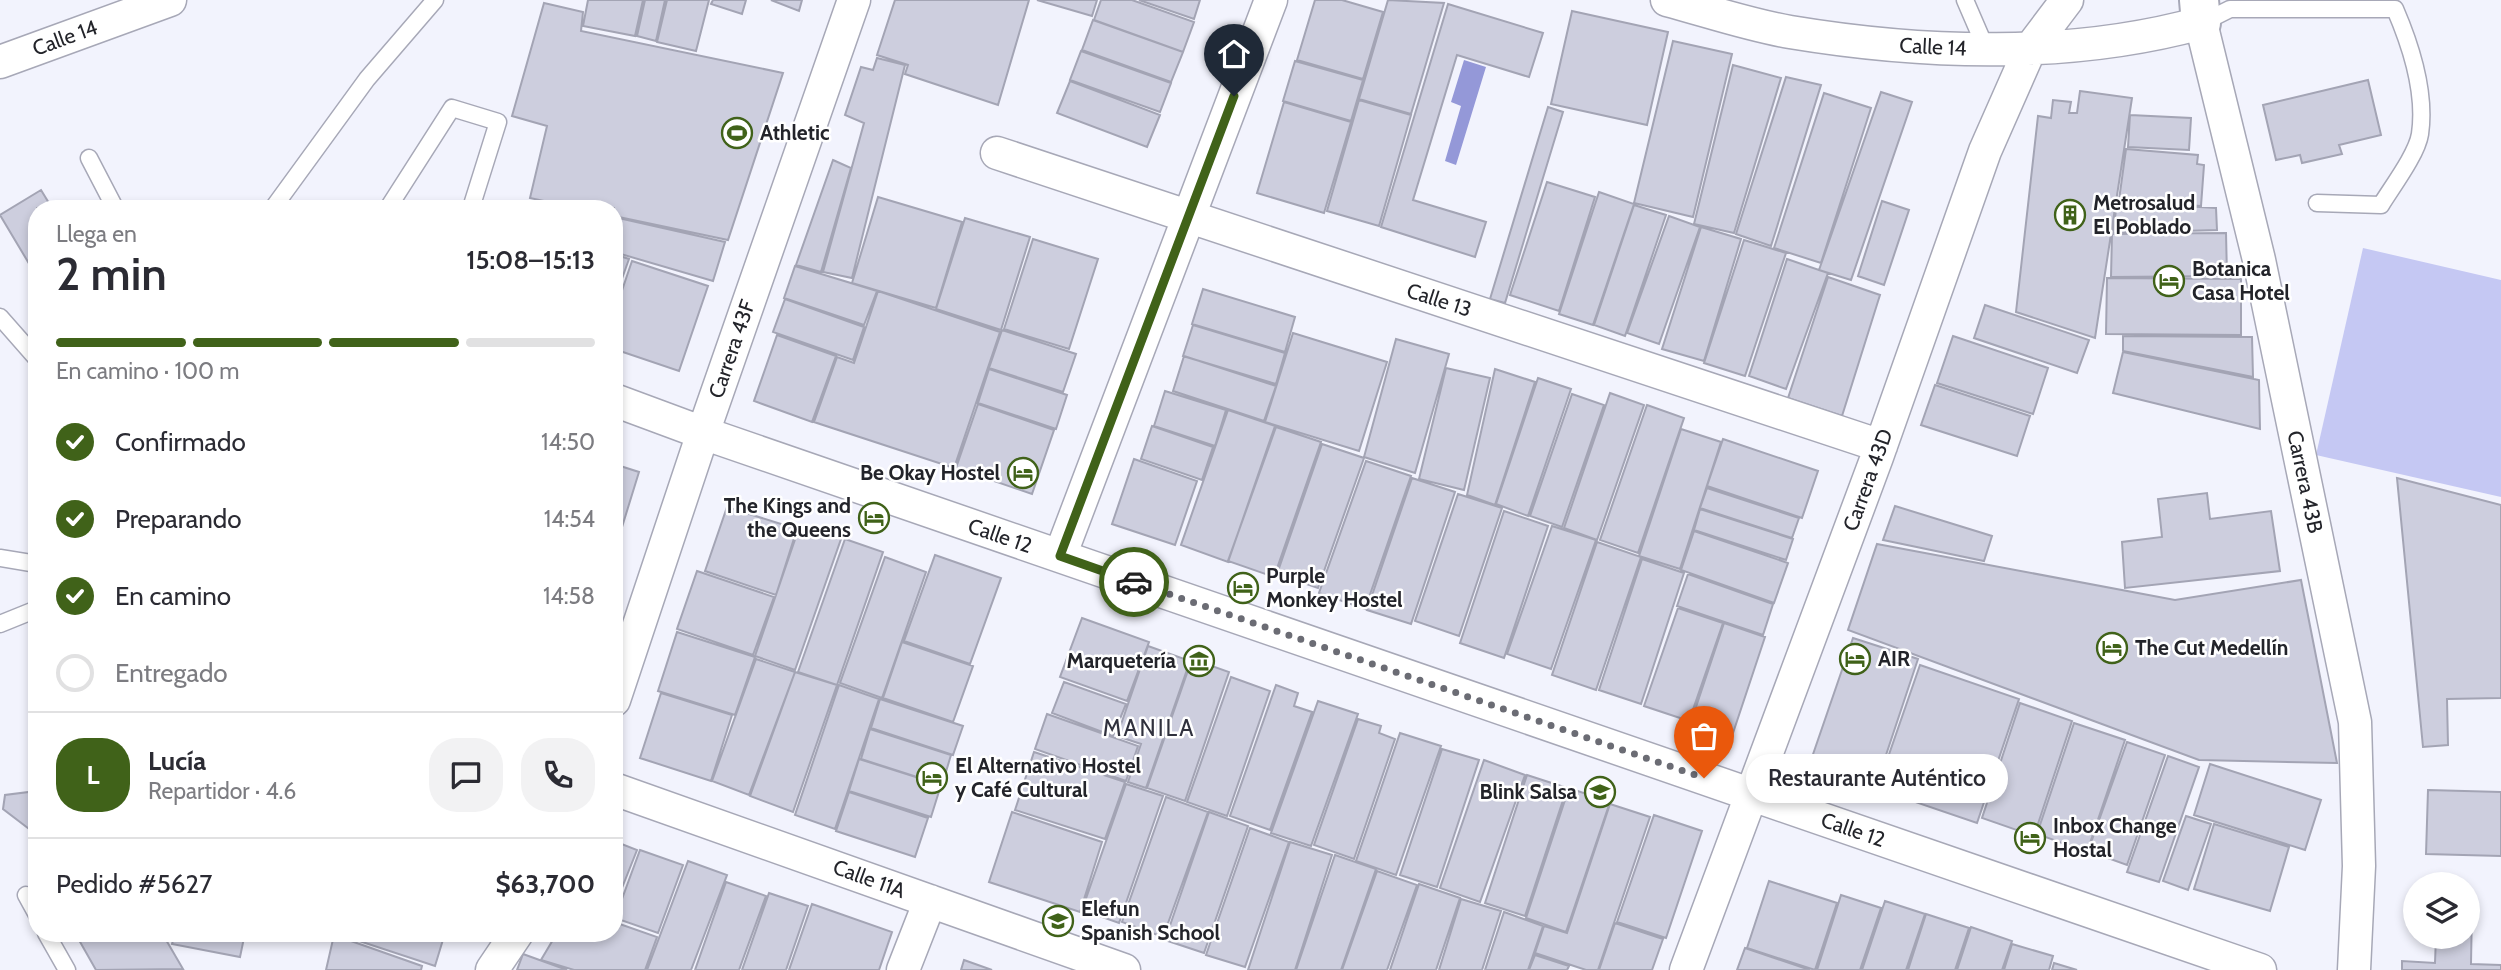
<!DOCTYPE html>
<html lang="es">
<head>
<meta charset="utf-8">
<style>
  body { margin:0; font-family:Cabin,sans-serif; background:#f2f2f3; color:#2b2b33; height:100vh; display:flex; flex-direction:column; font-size:26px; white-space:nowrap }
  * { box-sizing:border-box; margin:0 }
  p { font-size:23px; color:#7c7c81 }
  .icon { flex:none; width:38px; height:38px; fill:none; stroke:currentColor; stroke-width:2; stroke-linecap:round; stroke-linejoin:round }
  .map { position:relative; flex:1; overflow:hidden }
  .sheet { position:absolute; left:28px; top:200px; width:595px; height:742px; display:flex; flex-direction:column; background:#fff; border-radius:28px; box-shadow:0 4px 10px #0003 }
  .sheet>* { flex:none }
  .buttons { position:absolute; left:2403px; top:872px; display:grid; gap:14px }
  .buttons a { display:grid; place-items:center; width:77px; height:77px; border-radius:50%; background:#fff; box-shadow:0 4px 10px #0003; font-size:35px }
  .pin { position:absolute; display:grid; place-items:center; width:60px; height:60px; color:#fff; margin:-72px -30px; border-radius:50% 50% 50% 0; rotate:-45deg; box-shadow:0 0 7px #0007 }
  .pin .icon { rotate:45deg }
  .courier { position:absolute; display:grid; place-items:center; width:70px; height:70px; margin:-35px; border:5px solid #406219; border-radius:50%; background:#fff; color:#222; box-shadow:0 2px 9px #0007 }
  .bubble { position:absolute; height:49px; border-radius:24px; background:#fff; box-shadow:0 4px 10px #0003; font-size:23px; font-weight:600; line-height:49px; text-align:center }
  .head em { font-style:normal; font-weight:600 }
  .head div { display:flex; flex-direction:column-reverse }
  .head { display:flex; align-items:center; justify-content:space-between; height:119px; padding:0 28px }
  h1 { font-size:46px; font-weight:600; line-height:52px }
  .bar { display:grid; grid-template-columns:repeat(4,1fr); gap:10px 7px; align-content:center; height:84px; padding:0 28px }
  .bar i { height:9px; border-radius:5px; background:#e1e1e2 }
  .bar .active { background:#406219 }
  .bar p { grid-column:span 4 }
  .line { display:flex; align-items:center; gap:18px; padding:0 28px; border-top:2px solid #e1e1e2 }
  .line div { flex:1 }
  .round { display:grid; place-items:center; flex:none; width:74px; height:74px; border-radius:28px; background:#f2f2f3 }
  ol { padding:0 28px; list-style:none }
  li { display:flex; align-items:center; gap:21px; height:77px }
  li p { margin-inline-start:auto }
  li .icon { padding:7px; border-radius:50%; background:#406219; color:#fff; stroke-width:4 }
  li:last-child { color:#7c7c81 }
  li i { width:38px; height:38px; border:4px solid #e1e1e2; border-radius:50% }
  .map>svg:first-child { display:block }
  .green { fill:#c5c8f3 }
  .water { fill:#9498d8 }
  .building { fill:#cdcede; stroke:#a3a4b4; stroke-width:2 }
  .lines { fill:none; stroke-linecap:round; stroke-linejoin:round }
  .lane-casing { stroke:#a7a8b7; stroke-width:19 }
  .street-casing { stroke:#a7a8b7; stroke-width:35 }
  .secondary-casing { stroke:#a7a8b7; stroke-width:42 }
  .lane { stroke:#fff; stroke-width:16 }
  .street { stroke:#fff; stroke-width:32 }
  .secondary { stroke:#fff; stroke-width:38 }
  .done { stroke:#6b6c74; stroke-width:7; stroke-dasharray:0 12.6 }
  .route { stroke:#406219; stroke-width:9 }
  .labels { text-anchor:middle; stroke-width:5; stroke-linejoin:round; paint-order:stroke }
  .street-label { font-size:21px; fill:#23242a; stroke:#fff }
  .poi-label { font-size:21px; font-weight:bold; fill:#23242a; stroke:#fff; text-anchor:start }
  .neighbourhood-label { font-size:23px; letter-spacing:2px; fill:#30313d; stroke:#fff }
</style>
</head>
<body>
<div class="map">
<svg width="2501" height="970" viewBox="0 0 2501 970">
  <rect width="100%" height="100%" fill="#f2f3fd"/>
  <!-- green -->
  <path class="green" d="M2363 248 2501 280V497L2316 455Z"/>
  <!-- water -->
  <path class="water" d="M1464 60 1486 67 1456 165 1445 161 1461 106 1451 102Z"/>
  <!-- building -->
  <path class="building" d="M588 0H643L635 36 583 26Z
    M645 0H665L656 41 637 36Z
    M667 0H709L696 51 657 42Z
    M713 0H746L742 14 711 4Z
    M771 0H802L799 11Z
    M895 0H1029L998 105 905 74 908 65 877 55Z
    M1037 0H1097L1092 16Z
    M1101 0H1132L1194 22 1183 52 1094 20Z
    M1139 0H1200L1194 19Z
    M1315 0H1342L1383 12 1363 79 1297 60Z
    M1388 0 1444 3 1411 114 1359 99Z
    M544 3 583 12 581 31 783 73 728 240 614 216V208H576L530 198 547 126 512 116Z
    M1448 4 1543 33 1529 77 1457 55 1413 200 1486 222 1475 257 1381 227Z
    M1572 11 1668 32 1647 125 1551 104Z
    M1093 20 1183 52 1171 82 1082 50Z
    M1673 41 1732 54 1693 217 1634 203Z
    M1081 51 1171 83 1160 112 1070 80Z
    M877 58 905 65 852 278 823 272 864 123 845 115 861 67 873 70Z
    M1295 61 1363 80 1351 121 1283 101Z
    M1733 65 1781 78 1734 233 1694 224Z
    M1786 77 1821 85 1771 246 1736 234Z
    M2368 80 2381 135 2339 145 2342 154 2302 163 2300 155 2276 160 2263 105Z
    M1070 81 1160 115 1147 147 1057 113Z
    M2080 91 2132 98 2095 338 2016 312 2038 116 2051 118 2053 100 2071 102 2069 113H2077Z
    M1881 92 1912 102 1851 280 1819 270Z
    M1824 93 1871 108 1821 263 1774 248Z
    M1359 100 1411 115 1379 226 1327 211Z
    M1284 102 1351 122 1324 213 1257 193Z
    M1548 107 1563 112 1505 303 1490 299Z
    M2130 115 2191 118 2189 150 2128 147Z
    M2126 149 2198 155 2197 164 2204 165 2201 206 2119 200Z
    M833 160 851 168 821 272 796 265Z
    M1547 182 1595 197 1559 311 1510 295Z
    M41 190 52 208H37V277L0 215Z
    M1599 192 1634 204 1593 325 1559 314Z
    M878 197 962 222 936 308 852 283Z
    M1882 201 1909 210 1884 285 1858 276Z
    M541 202 573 208H539Z
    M2117 202 2216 208 2217 230 2113 233Z
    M1634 205 1666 215 1625 336 1594 325Z
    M1669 216 1700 227 1659 344 1627 333Z
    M614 217 725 242 713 281 614 252Z
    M965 218 1030 237 1001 330 936 309Z
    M1701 227 1741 239 1704 361 1662 349Z
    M2226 233 2227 276 2111 277 2112 234Z
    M1033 239 1098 259 1069 349 1004 329Z
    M1744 240 1786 253 1745 376 1704 363Z
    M614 254 629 259 614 301Z
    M1787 259 1828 273 1786 389 1749 376Z
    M632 261 708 286 679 371 614 349V314Z
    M795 266 877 291 864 325 784 298Z
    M1828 277 1880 295 1842 416 1788 398Z
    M2107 278 2241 279V335L2106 334Z
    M1203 289 1295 317 1285 352 1192 324Z
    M878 291 1000 332 954 468 814 422 837 357 854 363Z
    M785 299 864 327 853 360 773 332Z
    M1985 305 2089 340 2077 373 1974 338Z
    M1193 325 1285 353 1276 384 1183 356Z
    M1002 330 1076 354 1063 392 989 368Z
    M1293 333 1387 362 1359 451 1265 422Z
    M777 335 836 356 812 422 754 401Z
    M1953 336 2048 368 2033 414 1937 383Z
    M2123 336 2252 337 2253 377 2123 351Z
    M1396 339 1449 354 1415 473 1364 457Z
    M2123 352 2259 380 2260 429 2113 393Z
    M1184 356 1276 386 1264 421 1173 391Z
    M1446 368 1490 378 1464 490 1419 479Z
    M989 369 1067 395 1056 429 978 403Z
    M1495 369 1535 382 1495 505 1467 495Z
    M1538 378 1571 389 1528 516 1496 504Z
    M1935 385 2030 416 2017 456 1921 425Z
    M1165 391 1226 410 1215 446 1154 426Z
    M1610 393 1644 405 1597 540 1564 528Z
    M1572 394 1604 405 1562 527 1530 516Z
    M978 404 1054 430 1032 494 956 468Z
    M1647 405 1684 418 1638 553 1600 540Z
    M1228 410 1275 426 1228 562 1181 545Z
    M1152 426 1213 447 1202 480 1141 459Z
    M1276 427 1321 442 1274 577 1228 561Z
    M1681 429 1721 442 1680 569 1639 556Z
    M1723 439 1818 471 1802 518 1707 486Z
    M1322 444 1364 458 1318 588 1277 574Z
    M1134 459 1197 481 1175 545 1112 524Z
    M1366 461 1411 476 1365 609 1319 593Z
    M614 464 639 472 618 540 614 539Z
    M1412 478 1455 492 1411 624 1367 610Z
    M2397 478 2501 505V698L2447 699 2448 745 2423 747Z
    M1707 488 1799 518 1792 538 1700 508Z
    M2207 493 2210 519 2271 511 2280 571 2125 588 2122 542 2162 537 2158 499Z
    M1458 494 1502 508 1459 636 1415 621Z
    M1895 506 1992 536 1984 561 1883 540Z
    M727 507 797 529 776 595 705 571Z
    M1700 509 1793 539 1786 560 1694 530Z
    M1504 511 1548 526 1504 658 1460 643Z
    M800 525 841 539 795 670 755 656Z
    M1552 526 1596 540 1551 669 1507 654Z
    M1694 531 1788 563 1774 603 1681 570Z
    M845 539 883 552 837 685 798 672Z
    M1597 542 1641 557 1596 690 1552 675Z
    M1877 544 2175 600 2301 580 2337 763 2199 760 1848 630Z
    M935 555 1001 578 970 664 904 641Z
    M885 557 926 572 882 698 840 683Z
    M1642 559 1684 573 1641 704 1599 690Z
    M697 571 774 597 753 655 677 629Z
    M1688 574 1773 604 1763 635 1677 606Z
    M1678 608 1723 623 1689 721 1644 706Z
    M1082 618 1149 642 1127 701 1060 677Z
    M1724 623 1765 637 1732 736 1691 722Z
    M677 632 755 657 735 715 658 691Z
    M1853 638 1918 659 1876 785 1810 763Z
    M902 642 973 666 953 722 883 698Z
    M1148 646 1190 661 1146 788 1128 782 1141 744 1117 736Z
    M756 659 795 672 749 795 712 781Z
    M1192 659 1229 672 1185 801 1147 788Z
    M1920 665 2019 699 1977 823 1877 789Z
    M795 672 837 685 793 812 750 796Z
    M1231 677 1270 691 1227 816 1187 802Z
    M1064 682 1126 704 1113 736 1052 713Z
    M839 685 879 699 835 829 795 815Z
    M1276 685 1298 693 1294 706 1312 712 1270 830 1230 816Z
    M661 693 732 715 711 781 640 758Z
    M880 699 963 726 953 755 871 728Z
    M1318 701 1358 714 1311 846 1271 833Z
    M2020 703 2072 721 2034 836 1982 818Z
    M1047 714 1138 746 1126 781 1035 749Z
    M1358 719 1381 726 1379 733 1395 739 1354 859 1314 845Z
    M2074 723 2125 740 2087 852 2037 834Z
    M870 729 951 755 942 785 861 759Z
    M1400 733 1441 746 1396 875 1356 861Z
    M2127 742 2165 755 2127 865 2088 851Z
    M1442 749 1479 760 1437 887 1400 875Z
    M1034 752 1125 782 1105 839 1015 810Z
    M2168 756 2199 767 2159 882 2127 872Z
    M859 759 941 785 931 817 849 791Z
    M1484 760 1525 775 1480 902 1440 888Z
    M2210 764 2321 800 2305 850 2194 815Z
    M1527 775 1567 788 1525 916 1485 903Z
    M1126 784 1163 796 1119 923 1082 910Z
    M1569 788 1610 802 1566 932 1526 918Z
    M2428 790 2501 792V856L2426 854Z
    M37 791V835L3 809 5 795Z
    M849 792 928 818 915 857 836 831Z
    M1166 797 1208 812 1163 937 1122 922Z
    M1610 804 1650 817 1598 970H1586L1535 953 1544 926 1567 933Z
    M1012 812 1102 842 1080 912 989 882Z
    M1209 812 1248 826 1204 953 1165 940Z
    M1654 815 1702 831 1666 938 1617 922Z
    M2186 816 2211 824 2188 890 2163 881Z
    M2214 824 2289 847 2270 911 2194 889Z
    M1250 828 1289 842 1245 967 1206 955Z
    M614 841 637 850 614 908Z
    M1290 842 1332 855 1295 970H1248Z
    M640 850 683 865 658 933 615 918Z
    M1335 855 1376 869 1341 970H1296Z
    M688 861 727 875 691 970H647Z
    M1377 871 1417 885 1387 970H1342Z
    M1769 881 1837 903 1815 970 1747 948Z
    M726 882 766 896 739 970H695Z
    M1419 884 1460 898 1436 970H1390Z
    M769 893 808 906 786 970H742Z
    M1841 895 1881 908 1860 970H1817Z
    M1461 899 1501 911 1482 970H1439Z
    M1885 901 1925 914 1906 970H1862Z
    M812 904 892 932 879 970H789Z
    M2468 909H2472L2471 964 2501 965V970H2402V961L2435 963 2436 936H2468Z
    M1504 912 1543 926 1528 970H1485Z
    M1926 914 1969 928 1955 970H1908Z
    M614 922 657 937 645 970H574L541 960 557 933H614Z
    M1615 923 1663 939 1652 970H1599Z
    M1971 927 2012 941 2002 970H1957Z
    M75 933H162L183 969 96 970Z
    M175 933H245L240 957 172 944Z
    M335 933H445L435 966Z
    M334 935 422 966 421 970H326Z
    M2012 944 2053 956 2049 970H2004Z
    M1745 948 1810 970H1737Z
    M523 954 567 970H517Z
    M1535 955 1569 966 1567 970H1529Z
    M964 960 992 970H961Z
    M2054 963 2077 970H2052Z"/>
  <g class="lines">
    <!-- lane casing -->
    <g class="lane-casing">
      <path id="lane" d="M1965 0 1987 51
        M2202 23 2230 9H2395C2411 46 2426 93 2420 134 2417 154 2392 187 2381 205L2317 203
        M89 158 115 208
        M273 208 367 79 435 0
        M388 208 452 108 498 122 471 208
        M0 317 37 359
        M0 558 37 564
        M0 624 37 609
        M26 895 37 915
        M46 933 67 970"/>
    </g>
    <!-- street casing -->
    <g class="street-casing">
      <path id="street" d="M1667 0C1708 11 1749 25 1790 32 1923 54 2070 59 2201 23L2259 260 2355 722 2359 866 2354 970
        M0 62 170 0
        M997 153 1881 446
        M614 400 703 433 2260 970
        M1060 556 1271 0
        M614 700 703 433 854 0
        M614 789 1124 970
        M492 970 517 933
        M903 970 930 901
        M1686 970 1877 457 1985 151 2030 49 2067 0"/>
    </g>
    <!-- secondary casing -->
    <g class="secondary-casing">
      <path id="secondary" d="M2199 0 2201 23"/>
    </g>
    <!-- lane -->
    <use href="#lane" class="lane"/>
    <!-- street -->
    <use href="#street" class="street"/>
    <!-- secondary -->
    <use href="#secondary" class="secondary"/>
  </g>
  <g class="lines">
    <!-- done -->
    <path class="done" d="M1134 582 1704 778"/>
    <!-- route -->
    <path class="route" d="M1134 582 1060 556 1234 96"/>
  </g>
  <!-- icons -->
  <defs>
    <g id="stadium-ring" transform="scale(1.575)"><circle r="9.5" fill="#fff" stroke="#406219" stroke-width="1.5"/><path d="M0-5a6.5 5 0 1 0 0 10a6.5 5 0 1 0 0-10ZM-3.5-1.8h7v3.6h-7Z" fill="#406219"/></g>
    <g id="building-ring" transform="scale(1.575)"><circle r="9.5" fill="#fff" stroke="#406219" stroke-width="1.5"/><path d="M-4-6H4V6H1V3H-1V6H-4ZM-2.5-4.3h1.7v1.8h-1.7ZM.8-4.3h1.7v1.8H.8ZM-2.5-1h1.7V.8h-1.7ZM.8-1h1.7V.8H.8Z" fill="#406219"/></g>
    <g id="hotel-ring" transform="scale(1.575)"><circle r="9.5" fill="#fff" stroke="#406219" stroke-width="1.5"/><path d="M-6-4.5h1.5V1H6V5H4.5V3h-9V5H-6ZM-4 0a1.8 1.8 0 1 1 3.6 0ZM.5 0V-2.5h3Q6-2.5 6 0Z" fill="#406219"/></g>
    <g id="museum-ring" transform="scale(1.575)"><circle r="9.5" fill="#fff" stroke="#406219" stroke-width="1.5"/><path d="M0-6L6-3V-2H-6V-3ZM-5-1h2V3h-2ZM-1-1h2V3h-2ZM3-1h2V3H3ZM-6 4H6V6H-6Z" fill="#406219"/></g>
    <g id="school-ring" transform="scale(1.575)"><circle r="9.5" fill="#fff" stroke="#406219" stroke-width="1.5"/><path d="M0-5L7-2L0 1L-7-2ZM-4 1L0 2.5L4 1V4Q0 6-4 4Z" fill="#406219"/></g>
  </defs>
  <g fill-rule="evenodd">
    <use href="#stadium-ring" x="737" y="133"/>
    <use href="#building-ring" x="2070" y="215"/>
    <use href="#hotel-ring" x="2169" y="281"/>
    <use href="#hotel-ring" x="1023" y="473"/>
    <use href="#hotel-ring" x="874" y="518"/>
    <use href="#hotel-ring" x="1243" y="588"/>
    <use href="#hotel-ring" x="2112" y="648"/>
    <use href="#hotel-ring" x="1855" y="659"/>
    <use href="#museum-ring" x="1199" y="661"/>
    <use href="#hotel-ring" x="932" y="778"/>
    <use href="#school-ring" x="1600" y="792"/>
    <use href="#hotel-ring" x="2030" y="838"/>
    <use href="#school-ring" x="1058" y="921"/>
  </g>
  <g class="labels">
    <!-- street labels -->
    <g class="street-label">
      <text transform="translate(65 38) rotate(-20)" y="7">Calle 14</text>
      <text transform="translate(1933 47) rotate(3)" y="7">Calle 14</text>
      <text transform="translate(1439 300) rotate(18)" y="7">Calle 13</text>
      <text transform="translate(732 349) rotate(-71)" y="7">Carrera 43F</text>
      <text transform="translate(1868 480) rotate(-70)" y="7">Carrera 43D</text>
      <text transform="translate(2305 482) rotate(78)" y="7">Carrera 43B</text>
      <text transform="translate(1000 536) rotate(19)" y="7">Calle 12</text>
      <text transform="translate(1853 830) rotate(19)" y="7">Calle 12</text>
      <text transform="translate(869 879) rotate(20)" y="7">Calle 11A</text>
    </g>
    <!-- poi labels -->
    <g class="poi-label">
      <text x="760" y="140">Athletic</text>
      <text x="2093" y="210">Metrosalud<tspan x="2093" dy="24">El Poblado</tspan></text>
      <text x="2192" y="276">Botanica<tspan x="2192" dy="24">Casa Hotel</tspan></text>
      <text x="1000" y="480" text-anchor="end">Be Okay Hostel</text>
      <text x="851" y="513" text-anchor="end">The Kings and<tspan x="851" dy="24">the Queens</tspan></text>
      <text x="1266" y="583">Purple<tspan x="1266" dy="24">Monkey Hostel</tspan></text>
      <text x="2135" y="655">The Cut Medellín</text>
      <text x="1878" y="666">AIR</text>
      <text x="1176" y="668" text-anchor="end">Marquetería</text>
      <text x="955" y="773">El Alternativo Hostel<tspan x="955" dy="24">y Café Cultural</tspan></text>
      <text x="1577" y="799" text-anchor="end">Blink Salsa</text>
      <text x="2053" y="833">Inbox Change<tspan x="2053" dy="24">Hostal</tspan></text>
      <text x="1081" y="916">Elefun<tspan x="1081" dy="24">Spanish School</tspan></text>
    </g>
    <!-- neighbourhood labels -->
    <g class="neighbourhood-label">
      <text x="1149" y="736">MANILA</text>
    </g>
  </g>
</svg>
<div class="buttons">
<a><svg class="icon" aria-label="layers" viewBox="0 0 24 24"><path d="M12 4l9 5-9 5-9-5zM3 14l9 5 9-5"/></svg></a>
</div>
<div class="pin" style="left:1704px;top:778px;background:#ea580c"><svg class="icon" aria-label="bag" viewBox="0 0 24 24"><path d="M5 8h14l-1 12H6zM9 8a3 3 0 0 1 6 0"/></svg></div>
<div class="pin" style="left:1234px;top:96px;background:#1f2937"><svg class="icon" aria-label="home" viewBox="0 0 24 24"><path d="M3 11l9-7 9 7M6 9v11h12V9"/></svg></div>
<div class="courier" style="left:1134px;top:582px"><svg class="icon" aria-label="car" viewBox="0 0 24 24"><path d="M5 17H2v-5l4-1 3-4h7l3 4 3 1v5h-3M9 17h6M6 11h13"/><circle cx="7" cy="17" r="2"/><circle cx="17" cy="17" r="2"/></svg></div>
<div class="bubble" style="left:1746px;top:754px;width:262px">Restaurante Auténtico</div>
<section class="sheet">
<div class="head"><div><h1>2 min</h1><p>Llega en</p></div><em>15:08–15:13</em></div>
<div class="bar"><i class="active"></i><i class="active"></i><i class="active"></i><i></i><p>En camino · 100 m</p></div>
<ol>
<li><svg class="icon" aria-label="check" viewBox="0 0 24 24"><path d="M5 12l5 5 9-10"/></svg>Confirmado<p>14:50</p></li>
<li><svg class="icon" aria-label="check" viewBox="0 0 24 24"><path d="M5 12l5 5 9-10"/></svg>Preparando<p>14:54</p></li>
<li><svg class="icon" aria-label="check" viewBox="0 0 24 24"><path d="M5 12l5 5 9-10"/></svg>En camino<p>14:58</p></li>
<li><i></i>Entregado</li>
</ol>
<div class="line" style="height:126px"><b class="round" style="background:#406219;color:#fff">L</b><div><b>Lucía</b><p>Repartidor · 4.6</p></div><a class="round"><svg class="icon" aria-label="chat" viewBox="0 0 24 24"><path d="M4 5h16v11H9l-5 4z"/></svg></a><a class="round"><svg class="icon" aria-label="phone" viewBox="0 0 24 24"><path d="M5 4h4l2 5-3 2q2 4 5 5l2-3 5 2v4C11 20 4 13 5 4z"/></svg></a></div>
<div class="line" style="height:91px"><div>Pedido #5627</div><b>$63,700</b></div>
</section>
</div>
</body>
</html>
